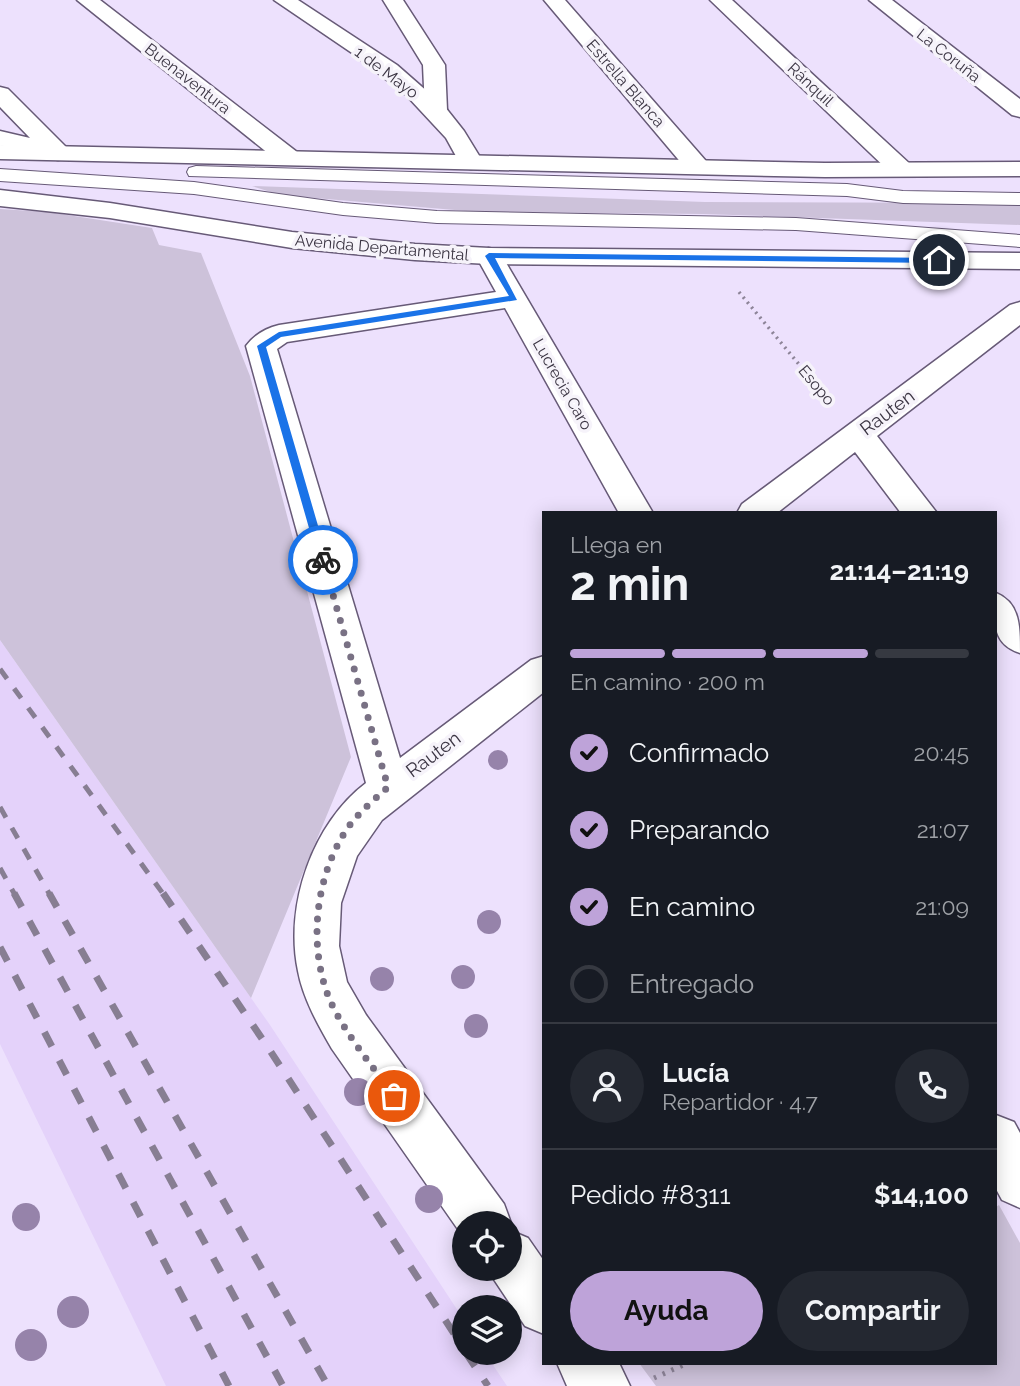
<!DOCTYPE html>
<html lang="es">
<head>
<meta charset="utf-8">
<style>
  body { margin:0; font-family:Raleway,sans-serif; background:#242831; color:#f1f3f6; height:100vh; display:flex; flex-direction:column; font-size:26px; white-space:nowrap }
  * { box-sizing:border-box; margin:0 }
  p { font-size:23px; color:#9ea1a6 }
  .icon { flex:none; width:38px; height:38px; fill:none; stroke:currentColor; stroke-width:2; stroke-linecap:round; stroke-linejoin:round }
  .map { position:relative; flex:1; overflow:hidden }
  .panel { position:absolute; left:542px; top:511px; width:455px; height:854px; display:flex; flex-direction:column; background:#171b24; border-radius:0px; box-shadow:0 4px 18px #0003 }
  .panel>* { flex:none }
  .controls { position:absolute; left:452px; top:1211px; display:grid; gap:14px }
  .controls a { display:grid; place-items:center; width:70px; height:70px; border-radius:50%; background:#171b24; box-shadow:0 4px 18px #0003; font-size:35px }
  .pin { position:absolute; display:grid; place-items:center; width:60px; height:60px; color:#fff; margin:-30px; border:4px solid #fff; border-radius:50%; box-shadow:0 2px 7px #0007 }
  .courier { position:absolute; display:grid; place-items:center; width:70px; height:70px; margin:-35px; border:5px solid #1a73e8; border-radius:50%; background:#fff; color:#222; box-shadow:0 2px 9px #0007 }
  .headline em { font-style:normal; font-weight:700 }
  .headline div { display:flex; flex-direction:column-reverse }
  .headline { display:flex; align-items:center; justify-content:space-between; height:119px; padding:0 28px }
  h1 { font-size:46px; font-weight:700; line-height:52px }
  .bar { display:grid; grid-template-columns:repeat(4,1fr); gap:10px 7px; align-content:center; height:84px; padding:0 28px }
  .bar i { height:9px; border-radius:5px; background:#363941 }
  .bar .current { background:#bea3d9 }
  .bar p { grid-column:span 4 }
  .line { display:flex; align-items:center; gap:18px; padding:0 28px; border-top:2px solid #363941 }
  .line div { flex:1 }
  .round { display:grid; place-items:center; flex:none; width:74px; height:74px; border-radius:37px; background:#242831 }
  ol { padding:0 28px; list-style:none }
  li { display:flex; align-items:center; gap:21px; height:77px }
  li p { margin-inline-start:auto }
  li .icon { padding:7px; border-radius:50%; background:#bea3d9; color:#111; stroke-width:4 }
  li:last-child { color:#9ea1a6 }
  li i { width:38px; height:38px; border:4px solid #363941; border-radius:50% }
  .action { display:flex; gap:14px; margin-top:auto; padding:14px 28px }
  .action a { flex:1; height:80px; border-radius:42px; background:#bea3d9; color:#111; font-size:28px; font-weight:700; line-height:80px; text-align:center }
  .action a+a { background:#242831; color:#f1f3f6 }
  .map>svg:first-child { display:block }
  .built { fill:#e4d2fa }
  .green { fill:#cdc2da }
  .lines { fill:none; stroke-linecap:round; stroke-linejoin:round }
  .service-casing { stroke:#675a77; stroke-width:2 }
  .minor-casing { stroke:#675a77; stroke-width:3 }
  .tertiary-casing { stroke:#675a77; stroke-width:3 }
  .primary-casing { stroke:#675a77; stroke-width:3 }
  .path-far1 { stroke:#8d8498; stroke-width:3.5; stroke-dasharray:2 4.5; stroke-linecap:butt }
  .path { stroke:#8d8498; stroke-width:5; stroke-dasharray:2.5 7; stroke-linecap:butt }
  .service { fill:#fff; fill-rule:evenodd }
  .minor { fill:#fff; fill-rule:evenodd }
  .tertiary { fill:#fff; fill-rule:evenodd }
  .primary { fill:#fff; fill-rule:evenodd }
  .rail-far1 { stroke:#877e92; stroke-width:5; stroke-dasharray:12 12; stroke-linecap:butt }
  .rail { stroke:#877e92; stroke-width:7; stroke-dasharray:16 16; stroke-linecap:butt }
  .tree { fill:#9683aa }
  .route { fill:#1a73e8 }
  .done { stroke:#797184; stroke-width:7; stroke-dasharray:0 12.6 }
  .labels { text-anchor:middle; stroke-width:7; stroke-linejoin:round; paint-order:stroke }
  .far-street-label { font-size:16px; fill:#3b3543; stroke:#f6f3fa }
  .street-label { font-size:19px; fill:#3b3543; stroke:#f6f3fa }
</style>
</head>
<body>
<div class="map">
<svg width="1020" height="1386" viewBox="0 0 1020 1386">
  <rect width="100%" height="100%" fill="#ede1fd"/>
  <!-- built -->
  <path class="built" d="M0 640 270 1025 464 1320V1353H485L507 1386H166L0 1044Z"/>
  <!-- green -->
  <path class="green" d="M252 186 705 202 1020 203V225L703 214 478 212 280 195Z
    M0 209 48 212 152 228 159 245 201 253 250 376 351 757 251 998 0 640Z
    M999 1205 1020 1243V1386H656L639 1363H996V1207Z"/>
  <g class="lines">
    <!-- service casing -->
    <g class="service-casing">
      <path id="service" d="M196 166 847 184 903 191 1020 193V205L903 203 847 196 189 176 187 172 189 168Z
        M0 169 194 182 343 203 437 211 796 218 1020 235V247L796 230 437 223 343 215 194 194 0 181Z"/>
    </g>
    <!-- minor casing -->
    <g class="minor-casing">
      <path id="minor" d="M77 0H100L297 152 300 157 297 162 288 164 279 162Z
        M383 0H403L445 65 447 110 444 115H428L425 110 423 65Z
        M544 0H565L706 161 709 166 706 171 697 173 688 171Z
        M710 0H732L910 164 913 169 910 174 901 176 892 174Z
        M869 0H892L1020 99V117L1012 115Z
        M0 87 8 89 67 148 70 153 67 158 58 160 0 145V131L30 138 0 107Z
        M489 248 498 250 502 256 653 513H619L505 308 287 342 277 349 400 758 531 660 544 656V692L382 820 357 856 341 903 339 946 347 982 366 1015 504 1204 511 1223 509 1228V1223H464V1238L332 1049C318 1025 303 998 298 971 284 905 313 823 366 783L246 346C254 335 266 328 279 325L496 292 476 256 480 250Z
        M1020 302V325L877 436 937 513H901L855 452 777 513H737L742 504 1010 305Z
        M996 593C1020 603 1020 626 1020 653 990 643 995 620 996 593Z
        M996 1115 1014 1122 1020 1133V1208L1002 1200 996 1189Z
        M509 1230 528 1238 544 1261V1334L525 1326 487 1269H509Z
        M557 1363H619L630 1386H567Z"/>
    </g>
    <!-- tertiary casing -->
    <g class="tertiary-casing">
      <path id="tertiary" d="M274 0H298L397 65 445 107 464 131 483 162 480 167 471 169 462 167 446 138 406 95 355 55Z"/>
    </g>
    <!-- primary casing -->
    <g class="primary-casing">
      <path id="primary" d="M0 145 825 163 1020 162V176L825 177 0 159Z
        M0 190 110 203 292 232 415 244 489 248 1020 253V269L489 264 415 260 292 248 110 218 0 206Z"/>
    </g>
    <!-- path-far1 -->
    <path class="path-far1" d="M739 292 832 404"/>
    <!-- path -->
    <path class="path" d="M654 1378 688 1363"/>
    <!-- service -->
    <use href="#service" class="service"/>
    <!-- minor -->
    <use href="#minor" class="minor"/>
    <!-- tertiary -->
    <use href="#tertiary" class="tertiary"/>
    <!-- primary -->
    <use href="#primary" class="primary"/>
    <!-- rail-far1 -->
    <path class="rail-far1" d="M0 669 164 895
      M0 807 50 895
      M0 868 15 895"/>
    <!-- rail -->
    <path class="rail" d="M14 893 283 1386
      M49 893 328 1386
      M163 893 269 1049 464 1349
      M0 947 229 1386
      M466 1353 488 1386"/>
  </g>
  <!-- trees -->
  <g class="tree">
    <circle cx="498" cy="760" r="10"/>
    <circle cx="489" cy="922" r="12"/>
    <circle cx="463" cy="977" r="12"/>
    <circle cx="382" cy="979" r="12"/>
    <circle cx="476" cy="1026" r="12"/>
    <circle cx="358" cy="1092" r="14"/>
    <circle cx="429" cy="1199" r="14"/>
    <circle cx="26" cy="1217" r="14"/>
    <circle cx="73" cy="1312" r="16"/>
    <circle cx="31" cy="1345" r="16"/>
  </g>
  <!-- route -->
  <path class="route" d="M489 253 939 258 943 260 939 263 495 258 517 300 281 337 266 347 328 560 327 563H319L257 346 279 332 509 296 485 256Z"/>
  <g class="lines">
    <!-- done -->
    <path class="done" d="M323 560 388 787C374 800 358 813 347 829 315 877 308 945 329 998 344 1033 372 1065 394 1096"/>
  </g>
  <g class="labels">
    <!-- far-street labels -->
    <g class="far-street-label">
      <text transform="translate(949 55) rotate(38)" y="6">La Coruña</text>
      <text transform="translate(387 72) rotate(37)" y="6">1 de Mayo</text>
      <text transform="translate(188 78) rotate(38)" y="6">Buenaventura</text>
      <text transform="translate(626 83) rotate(49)" y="6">Estrella Blanca</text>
      <text transform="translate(811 84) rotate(43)" y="6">Ránquil</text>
      <text transform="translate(382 247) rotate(5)" y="6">Avenida Departamental</text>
      <text transform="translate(563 384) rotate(60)" y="6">Lucrecia Caro</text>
      <text transform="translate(817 385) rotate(50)" y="6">Esopo</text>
    </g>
    <!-- street labels -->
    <g class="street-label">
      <text transform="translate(887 412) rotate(-37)" y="7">Rauten</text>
      <text transform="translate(433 754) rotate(-37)" y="7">Rauten</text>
    </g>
  </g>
</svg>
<div class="controls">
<a><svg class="icon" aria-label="locate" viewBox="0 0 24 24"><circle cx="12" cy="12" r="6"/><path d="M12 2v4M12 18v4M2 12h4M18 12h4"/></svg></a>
<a><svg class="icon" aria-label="layers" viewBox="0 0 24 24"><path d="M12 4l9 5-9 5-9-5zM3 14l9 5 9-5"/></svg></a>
</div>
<div class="pin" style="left:394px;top:1096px;background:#ea580c"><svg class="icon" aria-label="bag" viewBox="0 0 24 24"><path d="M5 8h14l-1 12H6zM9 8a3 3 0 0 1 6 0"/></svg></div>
<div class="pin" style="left:939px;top:260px;background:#1f2937"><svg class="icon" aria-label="home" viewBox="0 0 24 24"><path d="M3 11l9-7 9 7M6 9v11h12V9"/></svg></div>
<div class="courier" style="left:323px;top:560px"><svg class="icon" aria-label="bike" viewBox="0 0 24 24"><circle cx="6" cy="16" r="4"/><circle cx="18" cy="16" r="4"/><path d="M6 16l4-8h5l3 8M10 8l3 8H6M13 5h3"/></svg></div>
<section class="panel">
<div class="headline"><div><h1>2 min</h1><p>Llega en</p></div><em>21:14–21:19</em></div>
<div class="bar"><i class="current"></i><i class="current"></i><i class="current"></i><i></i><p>En camino · 200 m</p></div>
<ol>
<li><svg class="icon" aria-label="check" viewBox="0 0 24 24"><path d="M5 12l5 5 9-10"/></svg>Confirmado<p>20:45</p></li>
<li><svg class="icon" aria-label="check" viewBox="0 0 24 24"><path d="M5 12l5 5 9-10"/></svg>Preparando<p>21:07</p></li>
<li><svg class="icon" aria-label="check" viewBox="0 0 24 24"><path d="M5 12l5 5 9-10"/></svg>En camino<p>21:09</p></li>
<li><i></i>Entregado</li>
</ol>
<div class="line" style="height:126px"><a class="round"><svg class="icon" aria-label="person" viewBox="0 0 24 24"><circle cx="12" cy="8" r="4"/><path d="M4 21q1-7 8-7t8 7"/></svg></a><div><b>Lucía</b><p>Repartidor · 4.7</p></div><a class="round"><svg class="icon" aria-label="phone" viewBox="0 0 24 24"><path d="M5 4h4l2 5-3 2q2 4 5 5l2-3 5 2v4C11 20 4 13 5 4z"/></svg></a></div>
<div class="line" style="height:91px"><div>Pedido #8311</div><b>$14,100</b></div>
<div class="action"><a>Ayuda</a><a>Compartir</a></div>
</section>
</div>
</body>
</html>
